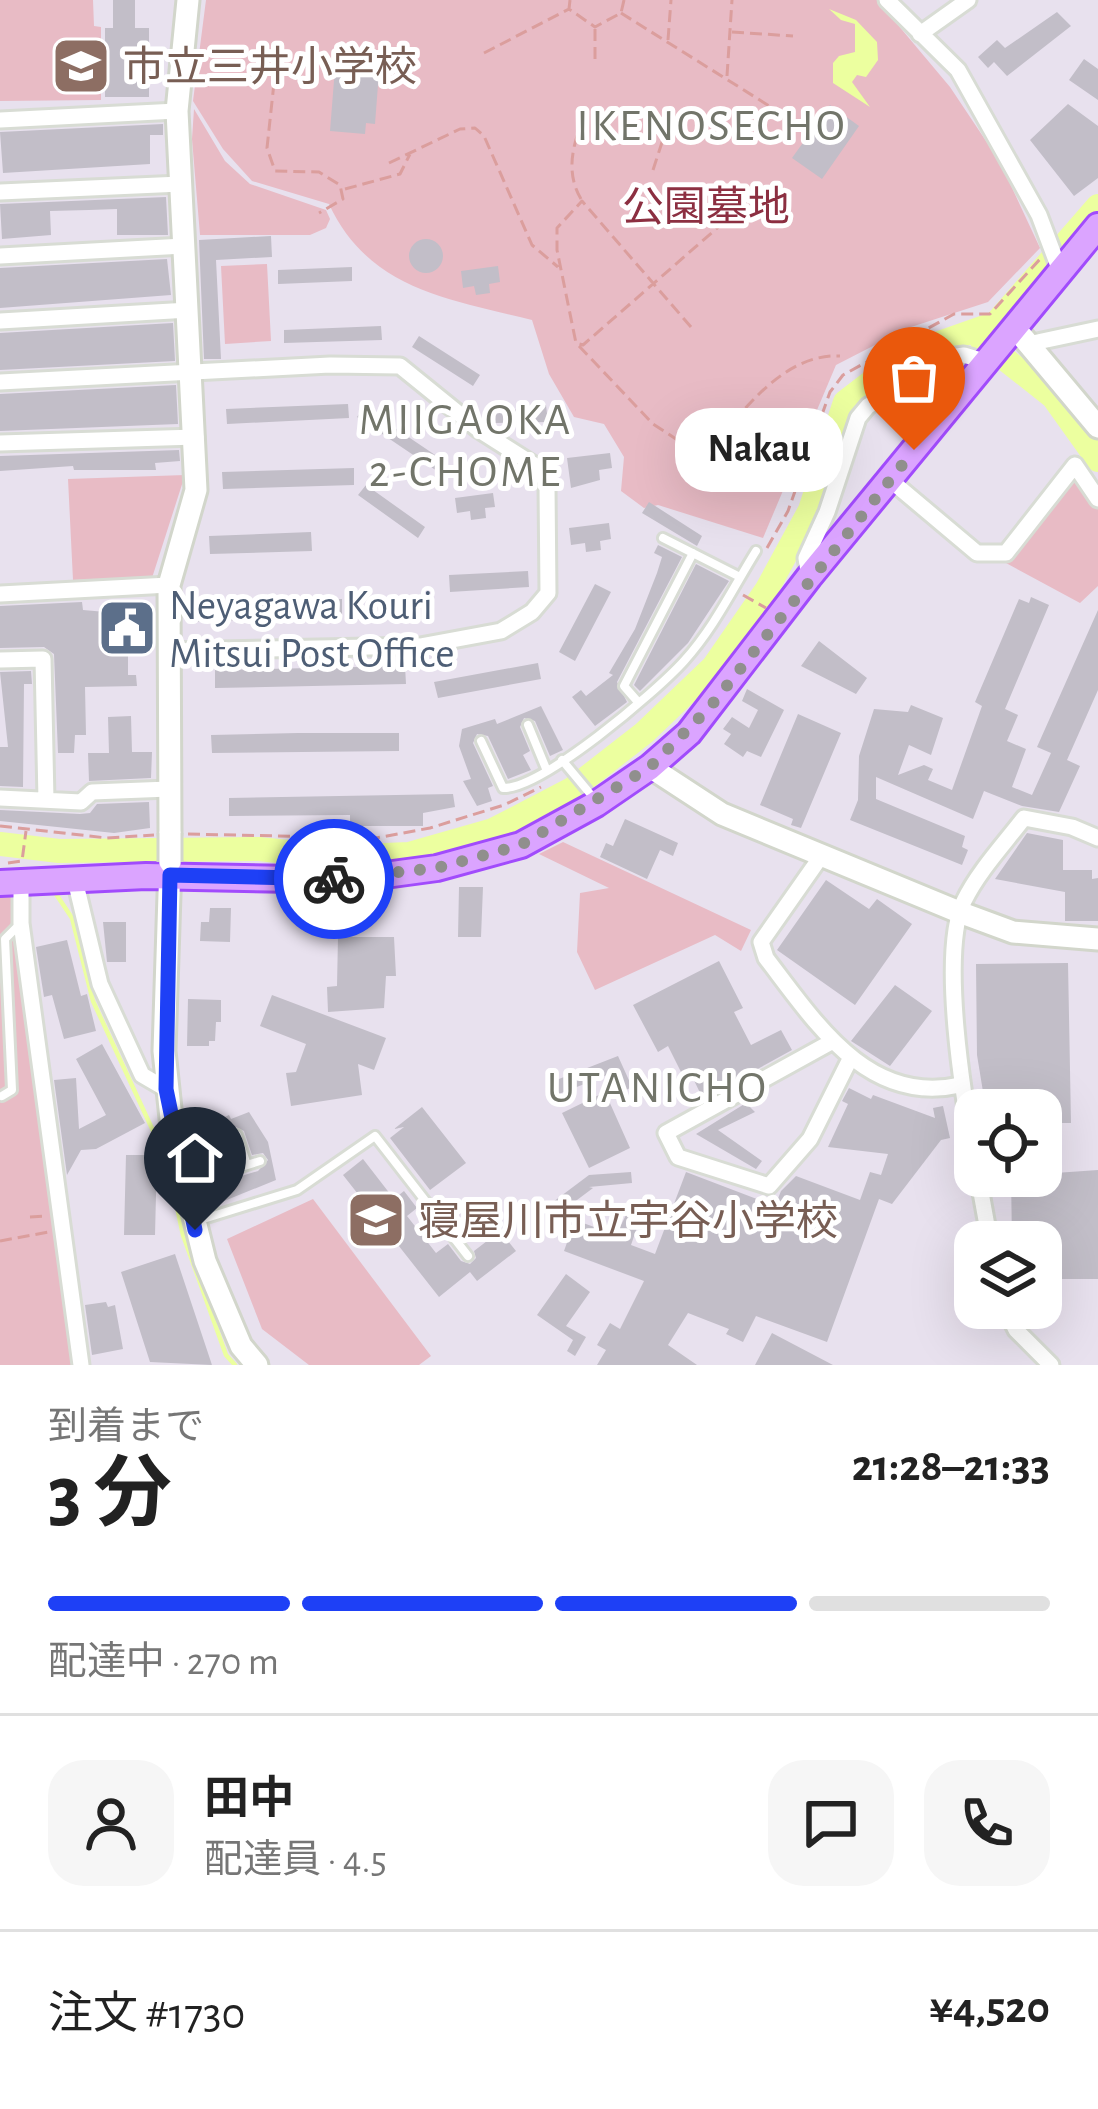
<!DOCTYPE html>
<html lang="ja">
<head>
<meta charset="utf-8">
<style>
  body { margin:0; font-family:"Alegreya Sans","Noto Sans JP",sans-serif; background:#f6f6f6; color:#222; height:100vh; display:flex; flex-direction:column; font-size:45px; white-space:nowrap }
  * { box-sizing:border-box; margin:0 }
  p { font-size:39px; color:#767676 }
  .icon { flex:none; width:66px; height:66px; fill:none; stroke:currentColor; stroke-width:2; stroke-linecap:round; stroke-linejoin:round }
  .map { position:relative; height:1365px; overflow:hidden }
  .side { display:flex; flex-direction:column; background:#fff; flex:1 }
  .side>* { flex:none }
  .buttons { position:absolute; left:954px; top:1089px; display:grid; gap:24px }
  .buttons a { display:grid; place-items:center; width:108px; height:108px; border-radius:24px; background:#fff; box-shadow:0 12px 48px #0002; font-size:60px }
  .pin { position:absolute; display:grid; place-items:center; width:102px; height:102px; color:#fff; margin:-123px -51px; border-radius:50% 50% 50% 0; rotate:-45deg; box-shadow:0 0 12px #0007 }
  .pin .icon { rotate:45deg }
  .courier { position:absolute; display:grid; place-items:center; width:120px; height:120px; margin:-60px; border:9px solid #1e40f6; border-radius:50%; background:#fff; color:#222; box-shadow:0 3px 15px #0007 }
  .bubble { position:absolute; height:84px; border-radius:36px; background:#fff; box-shadow:0 12px 48px #0002; font-size:39px; font-weight:700; line-height:84px; text-align:center }
  .overview em { font-style:normal; font-weight:700 }
  .overview div { display:flex; flex-direction:column-reverse }
  .overview { display:flex; align-items:center; justify-content:space-between; height:204px; padding:0 48px }
  h1 { font-size:78px; font-weight:700; line-height:90px }
  .bar { display:grid; grid-template-columns:repeat(4,1fr); gap:18px 12px; align-content:center; height:144px; padding:0 48px }
  .bar i { height:15px; border-radius:9px; background:#e0e0e0 }
  .bar .on { background:#1e40f6 }
  .bar p { grid-column:span 4 }
  .line { display:flex; align-items:center; gap:30px; padding:0 48px; border-top:3px solid #e0e0e0 }
  .line div { flex:1 }
  .round { display:grid; place-items:center; flex:none; width:126px; height:126px; border-radius:36px; background:#f6f6f6 }
  .map>svg:first-child { display:block }
  .green { fill:#e8bbc5 }
  .water { fill:#ecff9f }
  .lines { fill:none; stroke-linecap:round; stroke-linejoin:round }
  .stream { stroke:#ecff9f; stroke-width:4.5 }
  .river { stroke:#ecff9f; stroke-width:24 }
  .building { fill:#c2bec8 }
  .lane-casing { stroke:#d8dcd4; stroke-width:14 }
  .street-casing { stroke:#d8dcd4; stroke-width:21 }
  .secondary-casing { stroke:#d2d6cb; stroke-width:27 }
  .primary-casing { stroke:#a14bfc; stroke-width:30 }
  .path { stroke:#db9e9d; stroke-width:3; stroke-dasharray:12 6; stroke-linecap:butt }
  .lane { stroke:#fff; stroke-width:8 }
  .street { stroke:#fff; stroke-width:15 }
  .secondary { stroke:#fff; stroke-width:21 }
  .primary { stroke:#dba4ff; stroke-width:24 }
  .secondary-bridge-casing { stroke:#d2d6cb; stroke-width:27; stroke-linecap:butt }
  .secondary-bridge { stroke:#fff; stroke-width:21 }
  .done { stroke:#908f8d; stroke-width:12; stroke-dasharray:0 21.6 }
  .route { stroke:#1e40f6; stroke-width:15 }
  .labels { text-anchor:middle; stroke-width:10; stroke-linejoin:round; paint-order:stroke }
  .education-label { font-size:42px; fill:#785e54; stroke:#fff; text-anchor:start }
  .park-label { font-size:42px; fill:#8c2f41; stroke:#fff }
  .service-label { font-size:42px; fill:#4e5e75; stroke:#fff; text-anchor:start }
  .neighbourhood-label { font-size:45px; letter-spacing:3px; fill:#72756a; stroke:#fff }
</style>
</head>
<body>
<div class="map">
<svg width="1098" height="1365" viewBox="0 0 1098 1365">
  <rect width="100%" height="100%" fill="#e8e1ee"/>
  <!-- green -->
  <path class="green" d="M0 0H93L94 26 101 27V100L0 101Z
    M206 0H877L950 87 1000 162 1040 248 988 302 908 328 836 365 763 538 658 505 644 508 621 491 624 457 604 424 574 417 549 374 532 320C449 299 369 290 329 204L252 181 223 149 193 101Z
    M194 109 225 161 250 184 326 210 330 219 326 228 310 235H200L192 139Z
    M267 264 271 341 225 344 221 266Z
    M1075 474 1098 507V586L1080 603 1006 563Z
    M185 475 152 578 73 580 68 479Z
    M563 842 751 930 741 951 715 935 595 990 577 952 580 893 609 888 539 854Z
    M8 893 13 898 77 1365H0V894Z
    M313 1199 431 1356 419 1365H309L262 1329 227 1239Z"/>
  <!-- water -->
  <path class="water" d="M829 9 856 20 877 42 878 60 866 77 857 75 852 82 870 107 833 83V63L839 56 855 52V24L841 20Z"/>
  <g class="lines">
    <!-- stream -->
    <path class="stream" d="M56 894 72 918 93 1001 167 1161 183 1235 226 1355 235 1365"/>
    <!-- river -->
    <path class="river" d="M982 341 1053 397 1098 460
      M0 844 59 851 259 849 336 857 409 854 493 830 572 789 644 733 713 667 767 589 810 510 845 402 884 372 939 343 996 323 1098 206"/>
  </g>
  <!-- building -->
  <path class="building" d="M113 0H135V28H149V97H105V28H113Z
    M1057 12 1071 26 1007 76 994 62 988 68 978 57 997 40 1005 48Z
    M355 55 372 57 371 71 379 72 375 124 366 123 365 134 330 131 335 68 354 70Z
    M1084 59 1098 69V100L1069 80Z
    M1068 104 1098 126V178L1074 196 1030 140Z
    M830 105 859 126 822 179 792 158Z
    M163 124V135H150V164L3 173 0 132Z
    M166 197 168 235H117V209L89 210 50 211 51 235 2 239 0 204Z
    M271 236 272 257 216 260 221 359H204L199 240Z
    M409 256a17 17 0 1 1 34 0a17 17 0 1 1-34 0Z
    M167 259 171 295 0 308V268Z
    M498 266 500 282 489 284 490 293 476 295 474 286 463 288 461 271Z
    M352 267V281L278 284V270Z
    M173 323 175 361 0 370V333Z
    M381 326 382 340 284 343V330Z
    M419 336 480 375 473 386 412 347Z
    M176 385 178 424 0 431V394Z
    M348 404 349 418 227 424 226 409Z
    M546 405 548 422 494 423 492 413Z
    M364 407 444 461 437 471 357 417Z
    M179 450 180 461 155 463 156 470H74L73 466 0 471V456Z
    M610 453 612 468 599 470 600 480 571 488 567 458Z
    M354 468V485L223 489 222 472Z
    M366 485 425 527 418 538 358 495Z
    M493 493 495 507 485 508 486 518 471 520 470 511 457 513 455 498Z
    M649 502 702 536 697 546 642 513Z
    M609 523 611 539 600 541 601 550 586 552 585 543 571 545 569 528Z
    M311 532 312 551 210 554 209 536Z
    M658 545 682 557 617 682 627 702 595 726 572 697 581 690 586 696 613 675 609 673 635 629 657 573 662 557 654 553Z
    M696 564 729 581 688 643 640 691 634 685Z
    M528 571 529 587 450 592 449 575Z
    M595 584 611 592 575 661 559 652Z
    M1031 597 1049 605 1005 709 1018 715 1007 741 1026 749 1012 787 1032 795 1051 753 1037 747 1098 610V690L1067 760 1080 766 1059 812 1022 806 984 791 973 819 876 777V799L965 836 962 847 968 850 962 865 850 820 858 800 859 756 874 709 908 712 911 705 943 718 931 755 909 745 898 775 924 765 933 769 928 780 952 790 982 706 975 702 1019 599 1029 603Z
    M342 599V617L188 622V604Z
    M82 602 83 610 140 615V640H128V675H136L137 686 85 687 86 735H75L74 753H58L54 654 44 647 0 648V606Z
    M819 641 867 678 856 694 801 666Z
    M538 663 541 679 438 698 434 682Z
    M405 666 406 684 215 688V670Z
    M31 671 32 684H24L23 787 0 786V747H8L0 672Z
    M747 689 784 710 761 757 747 751 743 757 724 744 731 734 723 729 732 717 749 728 758 710 742 701Z
    M541 706 563 750 550 756 535 721 524 718 520 727 530 751 523 755 531 770 508 779 488 736 477 734 473 743 493 786 488 788 492 801 477 806 463 781 471 779 459 746 462 729 495 719 497 724Z
    M798 714 841 733 801 828 791 825 793 819 760 805Z
    M131 716 132 752H152L151 778 89 781 88 753H109L108 717Z
    M298 733H399V751L212 753 211 735Z
    M453 794 455 807 423 813V826H350V815L229 816V798Z
    M149 802 150 828 114 833 0 821V810L80 814 90 813 97 804Z
    M625 819 678 843 673 856 660 850 647 879 600 857 606 843 613 846Z
    M1027 833 1063 840V870H1092V879L1098 878V921H1065V892L995 879Z
    M826 880 869 909 877 899 912 924 855 1005 777 950Z
    M459 887H483L481 937H458Z
    M210 908H231L230 942 200 941 201 922H209Z
    M103 922H126V962H107Z
    M338 937H394L396 976H386L384 1008 328 1012 327 987 337 986Z
    M67 940 81 996 87 994 96 1031 64 1039 52 995 44 997 36 947Z
    M719 961 743 1008 734 1012 751 1045 781 1030 792 1050 703 1099 690 1072 683 1076 668 1046 658 1052 633 1005Z
    M1068 963 1071 1123H1041V1110H986L977 1055 976 964Z
    M895 985 932 1011 890 1066 851 1041Z
    M272 995 386 1038 374 1070 358 1064 362 1095 291 1106 286 1073 296 1072 306 1044 260 1026Z
    M188 999 221 1000V1022H216L215 1041H209V1046H187Z
    M102 1044 145 1123 96 1149 81 1150 67 1175 54 1080 76 1078 79 1129 106 1115 76 1059Z
    M618 1056 632 1087 618 1094 610 1074 551 1097 546 1084Z
    M849 1088 871 1099 873 1095 935 1118 933 1108 943 1106 950 1138 941 1140 892 1204 879 1199 827 1342 756 1316 743 1342 726 1334 729 1329 688 1313 668 1345 697 1365H597L606 1350 597 1345 610 1323 620 1329 644 1281 564 1251 575 1220 616 1235 632 1203 644 1207 631 1245 655 1254 686 1172 775 1206 781 1191 796 1176 860 1200 870 1172 881 1175 888 1154 828 1147 848 1104 842 1101Z
    M605 1092 630 1148 589 1168 562 1113Z
    M746 1103 755 1112 718 1130 762 1161 756 1169 696 1134Z
    M422 1107 466 1163 430 1190 390 1138 404 1127 394 1129Z
    M249 1112 268 1142 276 1180 207 1208 202 1188 258 1171 268 1160 263 1153 252 1155 244 1131 236 1127 229 1135 234 1161 198 1172 191 1133 229 1115 231 1119Z
    M126 1155H157L155 1235H124Z
    M363 1159 394 1199 404 1191 417 1208 407 1216 436 1253 448 1244 461 1261 470 1264 476 1258 474 1251 500 1231 516 1251 477 1281 470 1272 439 1297 343 1175Z
    M1098 1170V1279H1041V1242H1012L1011 1176Z
    M631 1172 632 1183 589 1187 593 1188 557 1215 549 1205 589 1175Z
    M175 1254 212 1365 150 1362 121 1272Z
    M566 1274 590 1292 566 1326 586 1337 575 1356 567 1351 573 1340 537 1315Z
    M106 1302 108 1307 115 1305 123 1349 92 1355 85 1305Z
    M772 1333 833 1365H755Z"/>
  <g class="lines">
    <!-- lane casing -->
    <g class="lane-casing">
      <path id="lane" d="M663 538 740 577
        M638 702 624 686 693 553
        M528 725 547 771
        M481 741 503 788C542 789 656 692 684 661 714 628 733 588 756 551
        M562 760 597 802
        M2 1096 12 1090 5 939 20 924
        M174 1129 201 1121
        M237 1135 247 1165
        M187 1184 260 1161
        M200 1220 297 1190 375 1136 468 1256"/>
    </g>
    <!-- street casing -->
    <g class="street-casing">
      <path id="street" d="M887 0 958 70 1039 215 1060 271
        M920 34 968 0
        M0 120 177 111
        M0 192 181 184
        M0 256 184 246
        M0 321 189 310
        M1028 344 1098 329
        M0 382 330 365 400 366 479 430 539 468 547 486 548 593 532 612 501 631 420 646 168 651
        M0 443 196 437
        M889 479 977 553H1006L1075 465 1098 499
        M809 577 806 558 827 512 858 418 868 406 950 357 964 355 987 362
        M0 594 169 585
        M0 660 43 659 46 800
        M0 798 81 802 92 792 169 789
        M822 855 761 942 766 958C815 1022 868 1106 960 1085
        M74 876 100 984 142 1075 166 1089
        M21 882V923L81 1365
        M833 1041 666 1133 678 1157 769 1186 810 1139 850 1059
        M975 1160C964 1102 939 953 964 901 978 872 1004 844 1024 818L1072 827 1098 838
        M978 1176 990 1242
        M1005 1308 1016 1330 1051 1365"/>
    </g>
    <!-- secondary casing -->
    <g class="secondary-casing">
      <path id="secondary" d="M1015 328 1098 427
        M650 767 722 814 959 912 1013 932 1098 939
        M170 833 169 585 196 490 177 111 188 0
        M170 863 164 1051 172 1128 205 1261 241 1346 257 1365"/>
    </g>
    <!-- primary casing -->
    <g class="primary-casing">
      <path id="primary" d="M0 883 146 876 348 880 437 868 521 845 596 804 650 767 689 733 809 577 1098 226"/>
    </g>
    <!-- path -->
    <path class="path" d="M570 0 569 9 595 27 621 13 624 0
      M621 13 790 119
      M595 29V61
      M732 32 793 36
      M668 40 671 0
      M484 53 569 9
      M727 76 732 0
      M274 83 267 148 275 171 319 172 340 185 343 199 319 213
      M389 163 460 129 475 128 484 136 532 245 558 267
      M653 170 667 127
      M345 189 400 174 410 154
      M581 199C564 170 574 141 586 112
      M691 327 582 201 557 228V250L576 343 583 345 739 209
      M579 346 653 424 705 458C738 416 782 353 840 356
      M767 548 788 511 830 392 843 375 954 314H990L1041 258
      M743 595 766 608
      M0 826 107 838 154 835
      M188 834 376 838 430 828 504 805 541 787
      M8 863 22 861 26 831
      M30 1217 47 1216
      M0 1241 49 1232"/>
    <!-- lane -->
    <use href="#lane" class="lane"/>
    <!-- street -->
    <use href="#street" class="street"/>
    <!-- secondary -->
    <use href="#secondary" class="secondary"/>
    <!-- primary -->
    <use href="#primary" class="primary"/>
    <!-- secondary-bridge casing -->
    <g class="secondary-bridge-casing">
      <path id="secondary-bridge" d="M170 833V862"/>
    </g>
    <!-- secondary-bridge -->
    <use href="#secondary-bridge" class="secondary-bridge"/>
  </g>
  <g class="lines">
    <!-- done -->
    <path class="done" d="M334 879 437 868 521 845 650 767 710 707 914 450"/>
    <!-- route -->
    <path class="route" d="M195 1230 166 1089 170 875 334 879"/>
  </g>
  <!-- icons -->
  <defs>
    <g id="school-square" transform="scale(3)"><rect x="-9" y="-9" width="18" height="18" rx="4" fill="#8d6e63" stroke="#fff"/><path d="M0-5L7-2L0 1L-7-2ZM-4 1L0 2.5L4 1V4Q0 6-4 4Z" fill="#fff"/></g>
    <g id="civic-square" transform="scale(3)"><rect x="-9" y="-9" width="18" height="18" rx="4" fill="#5c6f8a" stroke="#fff"/><path d="M-.6-6.5H3V-4.5H.6V-3L4-1V1h2V6H-6V1h2V-1L-.6-3ZM-1.2 2.5V6h2.4V2.5Z" fill="#fff"/></g>
  </defs>
  <g fill-rule="evenodd">
    <use href="#school-square" x="81" y="66"/>
    <use href="#civic-square" x="127" y="628"/>
    <use href="#school-square" x="376" y="1220"/>
  </g>
  <g class="labels">
    <!-- education labels -->
    <g class="education-label">
      <text x="123" y="81">市立三井小学校</text>
      <text x="418" y="1235">寝屋川市立宇谷小学校</text>
    </g>
    <!-- park labels -->
    <g class="park-label">
      <text x="706" y="221">公園墓地</text>
    </g>
    <!-- service labels -->
    <g class="service-label">
      <text x="169" y="619">Neyagawa Kouri<tspan x="169" dy="48">Mitsui Post Office</tspan></text>
    </g>
    <!-- neighbourhood labels -->
    <g class="neighbourhood-label">
      <text x="712" y="140">IKENOSECHO</text>
      <text x="466" y="434">MIIGAOKA<tspan x="466" dy="52">2-CHOME</tspan></text>
      <text x="658" y="1102">UTANICHO</text>
    </g>
  </g>
</svg>
<div class="buttons">
<a><svg class="icon" aria-label="locate" viewBox="0 0 24 24"><circle cx="12" cy="12" r="6"/><path d="M12 2v4M12 18v4M2 12h4M18 12h4"/></svg></a>
<a><svg class="icon" aria-label="layers" viewBox="0 0 24 24"><path d="M12 4l9 5-9 5-9-5zM3 14l9 5 9-5"/></svg></a>
</div>
<div class="pin" style="left:914px;top:450px;background:#ea580c"><svg class="icon" aria-label="bag" viewBox="0 0 24 24"><path d="M5 8h14l-1 12H6zM9 8a3 3 0 0 1 6 0"/></svg></div>
<div class="pin" style="left:195px;top:1230px;background:#1f2937"><svg class="icon" aria-label="home" viewBox="0 0 24 24"><path d="M3 11l9-7 9 7M6 9v11h12V9"/></svg></div>
<div class="courier" style="left:334px;top:879px"><svg class="icon" aria-label="bike" viewBox="0 0 24 24"><circle cx="6" cy="16" r="4"/><circle cx="18" cy="16" r="4"/><path d="M6 16l4-8h5l3 8M10 8l3 8H6M13 5h3"/></svg></div>
<div class="bubble" style="left:675px;top:408px;width:168px">Nakau</div>
</div>
<section class="side">
<div class="overview"><div><h1>3 分</h1><p>到着まで</p></div><em>21:28–21:33</em></div>
<div class="bar"><i class="on"></i><i class="on"></i><i class="on"></i><i></i><p>配達中 · 270 m</p></div>
<div class="line" style="height:216px"><a class="round"><svg class="icon" aria-label="person" viewBox="0 0 24 24"><circle cx="12" cy="8" r="4"/><path d="M4 21q1-7 8-7t8 7"/></svg></a><div><b>田中</b><p>配達員 · 4.5</p></div><a class="round"><svg class="icon" aria-label="chat" viewBox="0 0 24 24"><path d="M4 5h16v11H9l-5 4z"/></svg></a><a class="round"><svg class="icon" aria-label="phone" viewBox="0 0 24 24"><path d="M5 4h4l2 5-3 2q2 4 5 5l2-3 5 2v4C11 20 4 13 5 4z"/></svg></a></div>
<div class="line" style="height:156px"><div>注文 #1730</div><b>¥4,520</b></div>
</section>
</body>
</html>
